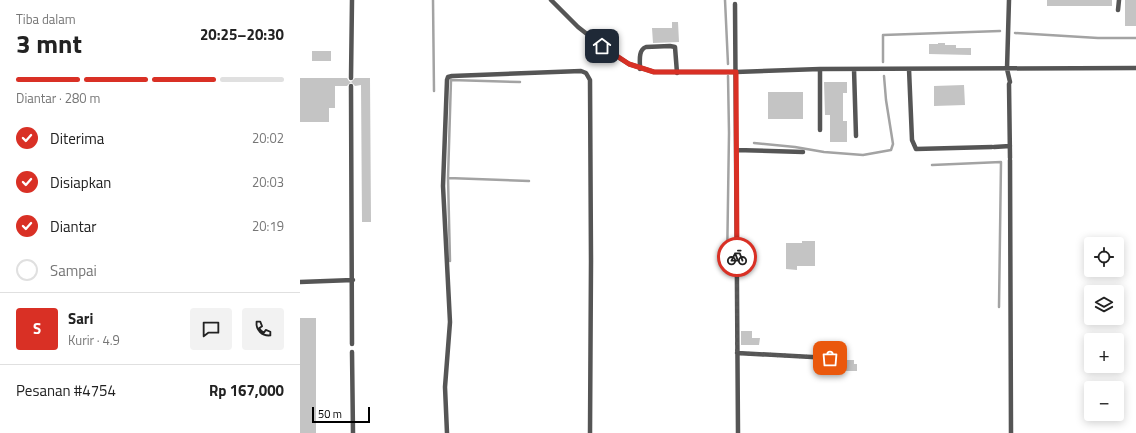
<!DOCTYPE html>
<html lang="id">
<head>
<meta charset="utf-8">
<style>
  body { margin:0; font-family:"Titillium Web",sans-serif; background:#f2f2f2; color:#222; height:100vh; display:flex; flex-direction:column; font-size:15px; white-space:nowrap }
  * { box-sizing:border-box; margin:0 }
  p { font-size:13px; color:#767676 }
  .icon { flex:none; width:22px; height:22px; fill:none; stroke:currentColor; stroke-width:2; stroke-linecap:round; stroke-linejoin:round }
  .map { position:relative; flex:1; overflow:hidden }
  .panel { display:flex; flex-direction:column; background:#fff; width:300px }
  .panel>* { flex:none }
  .tools { position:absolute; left:784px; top:237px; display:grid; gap:8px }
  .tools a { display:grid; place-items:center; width:40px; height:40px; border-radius:4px; background:#fff; box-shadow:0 2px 10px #0003; font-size:20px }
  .scale { position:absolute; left:12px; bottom:10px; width:58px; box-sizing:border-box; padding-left:4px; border:2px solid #000; border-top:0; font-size:11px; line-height:14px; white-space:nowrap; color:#000; -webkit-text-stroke:3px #fff; paint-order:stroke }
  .pin { position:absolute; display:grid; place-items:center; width:34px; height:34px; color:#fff; margin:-17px; border-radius:8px; box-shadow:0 2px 6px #0006 }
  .courier { position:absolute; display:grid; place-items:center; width:40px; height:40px; margin:-20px; border:3px solid #d93025; border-radius:50%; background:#fff; color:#222; box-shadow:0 1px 5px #0007 }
  .head em { font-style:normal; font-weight:700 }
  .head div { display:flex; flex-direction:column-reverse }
  .head { display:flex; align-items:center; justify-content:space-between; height:68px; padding:0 16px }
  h1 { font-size:26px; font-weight:700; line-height:30px }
  .bar { display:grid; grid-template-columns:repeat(4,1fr); gap:6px 4px; align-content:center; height:48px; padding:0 16px }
  .bar i { height:5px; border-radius:3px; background:#e0e0e0 }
  .bar .on { background:#d93025 }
  .bar p { grid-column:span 4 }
  .line { display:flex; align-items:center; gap:10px; padding:0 16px; border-top:1px solid #e0e0e0 }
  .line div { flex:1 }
  .round { display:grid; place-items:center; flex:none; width:42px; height:42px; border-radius:4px; background:#f2f2f2 }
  ol { padding:0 16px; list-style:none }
  li { display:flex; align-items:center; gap:12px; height:44px }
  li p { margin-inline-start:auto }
  li .icon { padding:4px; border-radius:50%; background:#d93025; color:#fff; stroke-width:4 }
  li:last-child { color:#767676 }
  li i { width:22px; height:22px; border:2px solid #e0e0e0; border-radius:50% }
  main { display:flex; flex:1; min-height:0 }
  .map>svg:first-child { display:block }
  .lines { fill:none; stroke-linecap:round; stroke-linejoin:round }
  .stream { stroke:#a3a3a3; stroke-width:2.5 }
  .building { fill:#c4c4c4 }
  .service { stroke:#555; stroke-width:4.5 }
  .done { stroke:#595959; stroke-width:4; stroke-dasharray:0 7.2 }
  .route { stroke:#d93025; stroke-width:5 }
</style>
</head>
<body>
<main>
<section class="panel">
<div class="head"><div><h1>3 mnt</h1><p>Tiba dalam</p></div><em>20:25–20:30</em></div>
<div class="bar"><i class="on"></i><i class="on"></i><i class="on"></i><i></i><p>Diantar · 280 m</p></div>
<ol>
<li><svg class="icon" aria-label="check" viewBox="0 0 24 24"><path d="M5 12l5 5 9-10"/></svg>Diterima<p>20:02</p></li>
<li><svg class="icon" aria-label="check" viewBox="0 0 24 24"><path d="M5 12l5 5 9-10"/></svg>Disiapkan<p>20:03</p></li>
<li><svg class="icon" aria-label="check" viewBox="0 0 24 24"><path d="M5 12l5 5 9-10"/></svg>Diantar<p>20:19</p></li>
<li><i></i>Sampai</li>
</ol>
<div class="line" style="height:72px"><b class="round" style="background:#d93025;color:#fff">S</b><div><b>Sari</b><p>Kurir · 4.9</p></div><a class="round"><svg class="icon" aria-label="chat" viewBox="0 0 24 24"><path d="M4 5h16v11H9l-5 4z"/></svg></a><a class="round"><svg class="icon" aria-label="phone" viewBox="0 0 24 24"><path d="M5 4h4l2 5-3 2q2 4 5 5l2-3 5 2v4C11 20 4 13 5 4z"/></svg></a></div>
<div class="line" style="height:52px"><div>Pesanan #4754</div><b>Rp 167,000</b></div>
</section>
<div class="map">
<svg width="836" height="433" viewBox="0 0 836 433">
  <rect width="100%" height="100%" fill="#fff"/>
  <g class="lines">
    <!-- stream -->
    <path class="stream" d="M133 0 134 91
      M425 0 428 64
      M715 33 798 38H836
      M583 62V35L700 31
      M454 143 495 147 524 152 563 155 591 150 593 144 586 100 584 76
      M632 165 701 162 699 307
      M148 178 151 80 220 82
      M150 261 148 178 229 181
      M427 267 429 133 428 76"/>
  </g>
  <!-- building -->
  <path class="building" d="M747 0H812V6H747Z
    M825 0H836V26H825Z
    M372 22H378L379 42 353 43 352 28H372Z
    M638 43H645V45H656V48H671V55L629 54V44H638Z
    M12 51H31V61H12Z
    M0 78H47L49 81 51 82 55 78H70L71 222H62L61 85 55 86 51 82 47 86H35V108H29V122H0Z
    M524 82H547V93H543V121H547V142H530V115H525Z
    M664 85 665 105 634 106V86Z
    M468 92H503V119H468Z
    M502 241H515V266H497V270L486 269V243H502Z
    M0 318H16V433H0Z
    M441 331H452V338H460L459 345H441Z
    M545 360H554V364H557V371H538V365H545Z"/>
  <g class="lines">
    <!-- service -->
    <path class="service" d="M251 0 278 27 310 52 329 64 354 72H436L520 69 836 68
      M709 0 707 69 710 82
      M435 4 438 433
      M818 10 819 0
      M340 69C340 61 338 50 346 47L370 46 375 47 377 73
      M554 69 556 136
      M609 69 612 140 616 149 692 147
      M51 78 52 0
      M709 84 710 158
      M51 86 52 344
      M520 130V69
      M694 147 710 146
      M436 150 503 152
      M710 160 711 433
      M0 282 53 280
      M52 352 53 433
      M437 353 530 358
      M147 433 145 387 150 322 143 186 147 80 148 77 152 76 281 71 286 73 290 80 291 261 290 433"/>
  </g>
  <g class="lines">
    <!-- done -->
    <path class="done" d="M437 257V353L530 358"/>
    <!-- route -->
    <path class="route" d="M302 46 329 64 354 72H436L437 257"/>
  </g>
</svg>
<div class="tools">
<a><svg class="icon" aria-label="locate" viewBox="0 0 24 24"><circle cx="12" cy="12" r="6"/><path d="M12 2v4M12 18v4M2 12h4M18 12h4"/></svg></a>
<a><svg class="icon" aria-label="layers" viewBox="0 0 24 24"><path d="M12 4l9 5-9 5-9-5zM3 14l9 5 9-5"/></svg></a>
<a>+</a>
<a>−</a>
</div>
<div class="scale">50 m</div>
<div class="pin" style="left:530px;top:358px;background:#ea580c"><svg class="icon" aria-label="bag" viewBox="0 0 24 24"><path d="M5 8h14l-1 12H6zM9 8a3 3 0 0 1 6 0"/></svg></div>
<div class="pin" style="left:302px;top:46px;background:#1f2937"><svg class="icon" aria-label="home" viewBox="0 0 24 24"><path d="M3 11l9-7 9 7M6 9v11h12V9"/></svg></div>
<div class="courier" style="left:437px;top:257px"><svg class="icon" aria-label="bike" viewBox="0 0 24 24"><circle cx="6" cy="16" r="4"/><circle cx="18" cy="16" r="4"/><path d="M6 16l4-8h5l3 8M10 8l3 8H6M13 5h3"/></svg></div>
</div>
</main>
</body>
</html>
